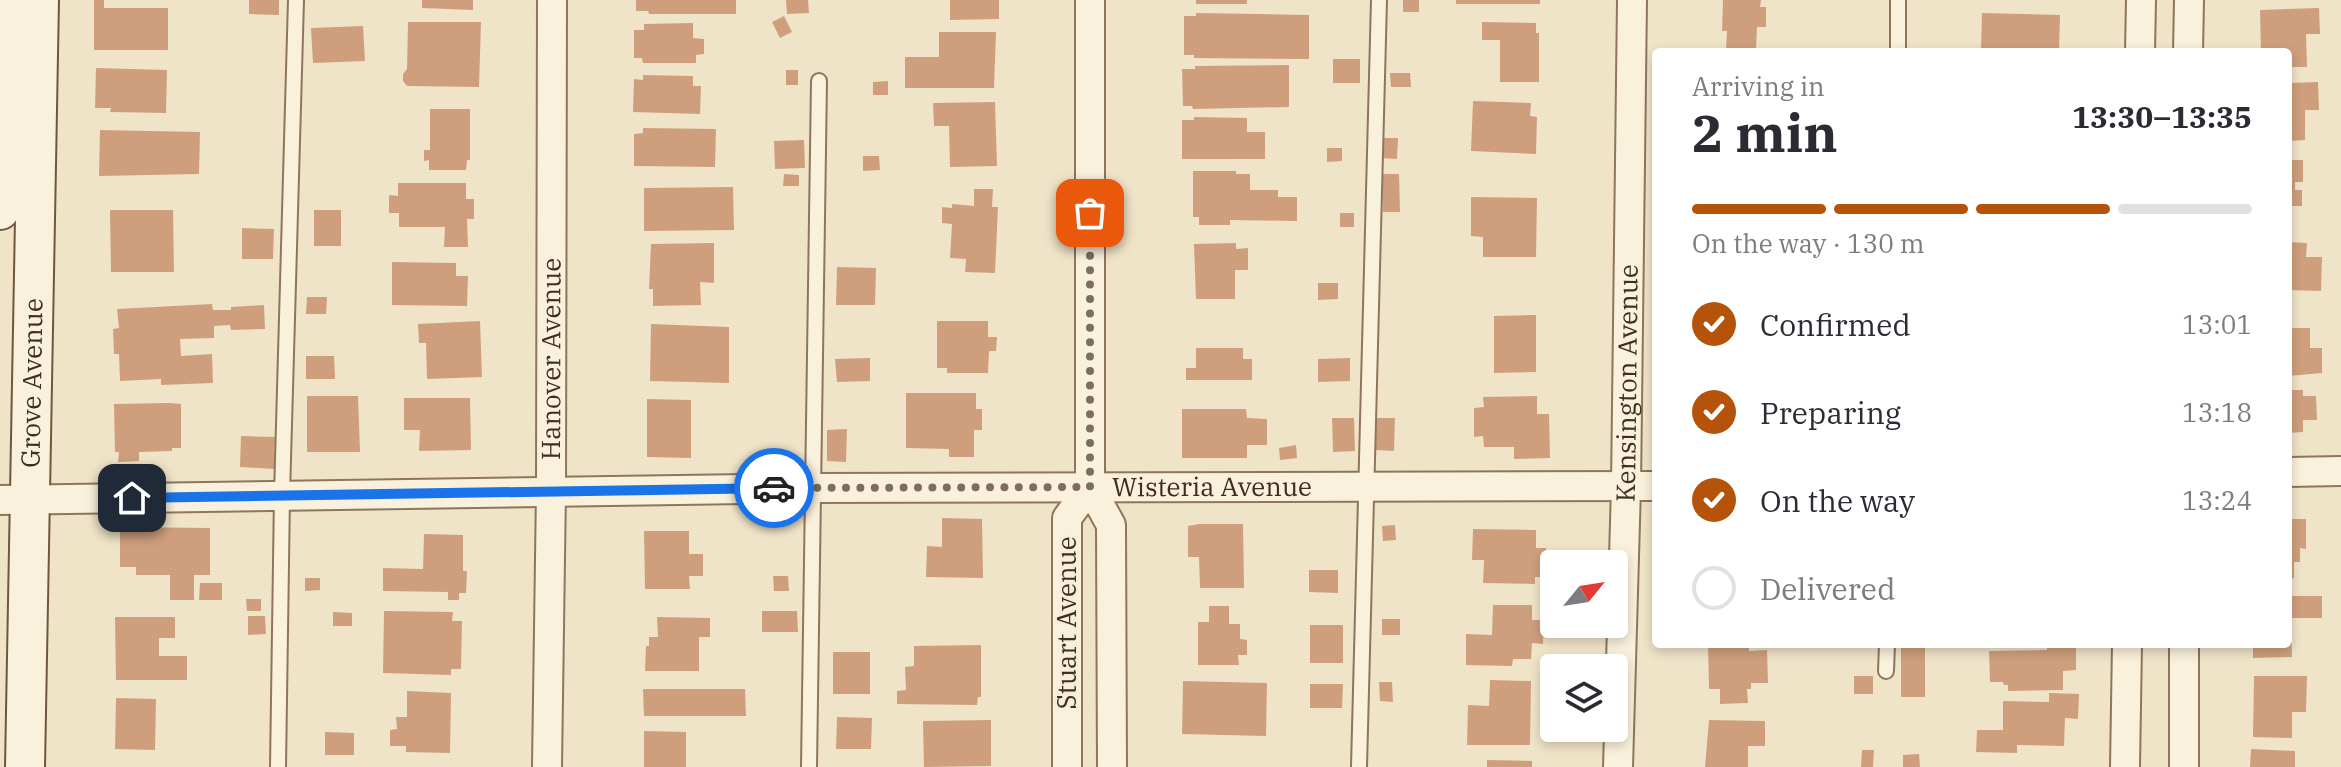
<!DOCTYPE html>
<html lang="en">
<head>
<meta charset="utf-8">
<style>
  body { margin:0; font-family:"IBM Plex Serif",serif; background:#f7f7f7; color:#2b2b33; height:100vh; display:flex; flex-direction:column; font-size:30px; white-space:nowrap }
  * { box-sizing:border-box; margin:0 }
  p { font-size:26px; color:#7c7c81 }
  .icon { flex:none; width:44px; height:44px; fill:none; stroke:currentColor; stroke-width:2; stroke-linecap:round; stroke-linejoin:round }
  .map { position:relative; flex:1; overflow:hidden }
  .drawer { position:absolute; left:1652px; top:48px; width:640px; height:600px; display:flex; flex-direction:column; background:#fff; border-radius:8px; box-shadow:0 4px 12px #0003 }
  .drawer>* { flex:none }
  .needle { width:52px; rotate:60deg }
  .fabs { position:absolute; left:1540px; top:550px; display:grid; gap:16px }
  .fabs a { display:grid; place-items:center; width:88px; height:88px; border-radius:8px; background:#fff; box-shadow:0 4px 12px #0003; font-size:40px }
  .pin { position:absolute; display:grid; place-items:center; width:68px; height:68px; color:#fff; margin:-34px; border-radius:16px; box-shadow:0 4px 12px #0006 }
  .courier { position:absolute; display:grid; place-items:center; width:80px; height:80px; margin:-40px; border:6px solid #1a73e8; border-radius:50%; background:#fff; color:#222; box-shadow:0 2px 10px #0007 }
  .head em { font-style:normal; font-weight:800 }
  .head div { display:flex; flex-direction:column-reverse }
  .head { display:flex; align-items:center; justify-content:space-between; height:136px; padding:0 40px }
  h1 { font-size:52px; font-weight:800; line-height:60px }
  .bar { display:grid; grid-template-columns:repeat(4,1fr); gap:12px 8px; align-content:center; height:96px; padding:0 40px }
  .bar i { height:10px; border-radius:6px; background:#e1e1e2 }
  .bar .active { background:#b45309 }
  .bar p { grid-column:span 4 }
  ol { padding:0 40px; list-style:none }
  li { display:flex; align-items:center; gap:24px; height:88px }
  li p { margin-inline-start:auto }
  li .icon { padding:8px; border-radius:50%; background:#b45309; color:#fff; stroke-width:4 }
  li:last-child { color:#7c7c81 }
  li i { width:44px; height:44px; border:4px solid #e1e1e2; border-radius:50% }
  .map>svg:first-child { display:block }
  .building { fill:#cf9f7d }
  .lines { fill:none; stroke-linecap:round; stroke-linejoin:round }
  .lane-casing { stroke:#8d765c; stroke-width:18 }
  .street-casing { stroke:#8d765c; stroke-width:32 }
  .secondary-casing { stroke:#6f573f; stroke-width:42 }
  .lane { stroke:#faf1dc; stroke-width:14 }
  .street { stroke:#faf1dc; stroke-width:28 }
  .secondary { stroke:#faf1dc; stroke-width:38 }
  .done { stroke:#7c6e5b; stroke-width:8; stroke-dasharray:0 14.4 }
  .route { stroke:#1a73e8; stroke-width:10 }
  .labels { text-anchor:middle; stroke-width:6; stroke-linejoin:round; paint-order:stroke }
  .street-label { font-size:26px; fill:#3d2e20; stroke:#f7eed8 }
</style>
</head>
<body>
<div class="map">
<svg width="2341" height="767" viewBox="0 0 2341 767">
  <rect width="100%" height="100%" fill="#f0e4c8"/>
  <!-- building -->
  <path class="building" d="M94 0H104V8H168V50H94Z
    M249 0H279V15L249 14Z
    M422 0H473V10L422 8Z
    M636 0H736V14H649L648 11H636Z
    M786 0H808L809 13 787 14Z
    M950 0H999V19L950 20Z
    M1196 0H1247V4H1196Z
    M1403 0H1419V12H1403Z
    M1456 0H1540V4H1456Z
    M1723 0H1761L1760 7H1766V27H1757L1756 49H1726L1727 31H1722Z
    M2319 8 2320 34H2306L2307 67H2288V52H2261L2260 10Z
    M1196 13 1309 15V59L1194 58V55H1184V16H1196Z
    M1982 13 2060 15 2059 52H1981Z
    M784 16 792 32 780 38 772 22Z
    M408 22H481L479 87 407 86 403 81V74L407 69Z
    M1482 22 1536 23V33H1539V82H1500V40H1482Z
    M693 23V38L704 39V54L696 55V63H643L642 58H634V30H644V24Z
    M363 26 365 61 313 63 311 28Z
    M939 32H996L994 88H905V57H939Z
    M1333 59H1360V83H1333Z
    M1289 65V107L1193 109 1192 106H1183L1182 69H1195V66Z
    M96 68 167 70 166 113 110 112 111 108H95Z
    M786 70H798V85H786Z
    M1390 73H1410L1411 87H1391Z
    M643 75 693 76V86H701L700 114 633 112 634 79 643 80Z
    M888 81V95H873V82Z
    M2318 82 2319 110H2305V140L2288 141V83Z
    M1473 101 1531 103 1530 116 1537 117 1536 154 1471 151Z
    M995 102 997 166 950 167 949 126H934L933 103Z
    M430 109H470V160H467L466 170H429V160L424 161V150H430Z
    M1194 117 1247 118V132H1265V159H1182V120H1194Z
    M643 128 716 129 715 167 634 166V134L643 133Z
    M100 130 200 132 199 174 99 176Z
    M1383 138H1398L1397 159 1382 158Z
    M804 140 805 168 775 169 774 141Z
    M1327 148H1342V161L1327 162Z
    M863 156H879L880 170 863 171Z
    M2288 160H2303V182H2295V190H2302V206H2288Z
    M1193 171H1236V174H1250V190H1278V197H1297V221L1230 220V225H1199V217H1193Z
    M784 174 799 175V186H783Z
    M1382 174H1399L1400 212H1383Z
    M398 183H466V199H474V219H467L468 247H444L445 227H399V213H389V195L398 196Z
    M733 187 734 230 644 231V188Z
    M974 189H993L992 207H998L995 273 965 272 966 259 950 258 952 224 942 223V207L952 208V204L974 206Z
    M1471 197 1537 198 1536 257H1483V237L1471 236Z
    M110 210H173L174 272H111Z
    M314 210H341V246H314Z
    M1340 213H1354V227H1340Z
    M242 228 274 229 273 259H242Z
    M2288 242 2307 243 2306 257H2322L2321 291 2288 290Z
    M714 243V283L700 282 701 305 653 306V289H649L651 244Z
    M1236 243V249L1248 248V270H1235V299H1196L1194 244Z
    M392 262 456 263V276H468L467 306 392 305Z
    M837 267 876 268 875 305H836Z
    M1318 283H1338V299L1318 300Z
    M307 297H327L326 314H306Z
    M212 304 213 310H231V307L264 305 265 329 231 330 230 325 214 326V338L180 339 181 356 212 354 213 383 161 385V379L120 381 119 354H114L113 329 119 328 117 309Z
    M1536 315V372L1494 373V316Z
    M480 321 482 377 427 379 426 343H419L418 324Z
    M937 321H988V337H997L996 351H989L988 373H947V368H937Z
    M651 324 729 327V383L650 381Z
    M2288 328H2310V348H2322V373L2288 376Z
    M1196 348H1243V359H1252V380H1186V368H1196Z
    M306 356H334L335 379H306Z
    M870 358V381L837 382 835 359Z
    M1350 358V381L1318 382V359Z
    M2288 390H2303V396H2316L2317 420H2303V432L2288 433Z
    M906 393H976V409H982V430H974V457H949V449L906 448Z
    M307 396H358L360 452H307Z
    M1537 396V414H1549L1550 458 1514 459V447H1484L1483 436 1474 437V408L1484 407 1483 397Z
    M404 398H470L471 450 419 451 420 430H404Z
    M647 399 691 400V458L647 457Z
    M169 403 181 404V448H172V451L139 452V461L118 462 119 452H115L114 404Z
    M1182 409H1246L1247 418 1267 419V445H1247V458H1182Z
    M1332 418H1354L1355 451 1333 452Z
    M1375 418H1395L1394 451 1375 450Z
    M847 429 846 462 827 461V430Z
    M241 436 275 437 274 469 240 467Z
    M1296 445 1297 458 1280 460 1279 448Z
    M942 518 982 519 983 578 926 577 927 546 942 547Z
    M2288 519H2306V549L2300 548V562H2294V578L2288 579Z
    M1199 524H1243L1244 588H1200L1199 557H1188V526Z
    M1395 525 1396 540 1383 541 1382 526Z
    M120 527 210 528V575H194V600H170V575H136V567H120Z
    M1473 529 1536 530V548H1546V577H1535V584L1483 583 1484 560H1472Z
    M644 531H689V554H703V576H689L690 589H645Z
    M424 534 463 535V571H467L466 593H459V600H448V592L383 591V568L423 569Z
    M1309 570H1338V593L1309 592Z
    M773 576H788L789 591H774Z
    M305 578H320V590L305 591Z
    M200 583H222V600H199Z
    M2288 596H2322V618H2291L2292 657 2253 658V644H2288Z
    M246 599H261V611H247Z
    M1493 605H1532V620H1544L1543 644 1532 643 1531 659H1513L1512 666 1466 665V634L1492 635Z
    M1209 606H1229V624H1240V639L1247 640V655H1238L1239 665H1198V622H1209Z
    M384 611 453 612 452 621H462L461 669H451V675L383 673Z
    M762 611H797L798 632H762Z
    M333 612 352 613V626H333Z
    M248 616H265L266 634 248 635Z
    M115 617H175V638H159V656H187V680H116Z
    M657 617 710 618V637H699V671H645L646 646H649V637H658Z
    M1382 619H1400V635H1382Z
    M1310 625H1343V663H1310Z
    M1708 644H1749V651L1767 650 1768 683H1751V689H1747L1748 703 1720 704V689H1709Z
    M2047 644H2076V670L2063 671V690L2008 691V685H2004L2003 682H1990L1989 651 2047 650Z
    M981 645V697H978L977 705 897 704V691L906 690 905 667 914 666V646Z
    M1901 645H1925V697H1901Z
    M833 652H870V694H833Z
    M1854 676H1873V694H1854Z
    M2254 676H2307L2306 712H2292V738L2253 737Z
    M1490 680 1531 681 1530 745H1467L1468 705 1489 706Z
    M1183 681 1267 683 1266 736 1182 734Z
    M1379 682H1392L1393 702 1380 701Z
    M1310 684H1343L1342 708H1310Z
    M643 689H745L746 716H644Z
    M407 691 451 693 450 753 406 752V746H390V730L397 729 396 717H407Z
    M2049 693 2079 694 2078 719 2065 718 2064 746 2017 745V753L1976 752 1977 730H2003V701L2049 702Z
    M116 698 156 699 155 750 115 749Z
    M837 717 872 718 871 749H836Z
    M991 720V766L924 767 923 721Z
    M1709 720 1765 721V746H1748V767H1705Z
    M644 731 686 732V767H644Z
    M325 732 354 733V755H325Z
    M2251 749 2295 751V767H2250Z
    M1862 750H1874L1873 767H1861Z
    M1919 754 1920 767H1903V755Z
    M1487 760 1532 761V767H1487Z"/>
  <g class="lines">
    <!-- lane casing -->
    <g class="lane-casing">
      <path id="lane" d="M1898 52V0
        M1886 671 1887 644
        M278 767 282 495 296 0
        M809 767 819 81
        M1359 767 1379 0"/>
    </g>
    <!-- street casing -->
    <g class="street-casing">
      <g id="street">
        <path d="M1090 0V487L1111 525 1112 767"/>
        <path d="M2140 52 2141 0"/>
        <path d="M2188 52 2189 0"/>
        <path d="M2288 472 2341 471"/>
        <path id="s1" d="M0 500 812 488 1656 486"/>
        <path id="s2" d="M547 767 551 490 552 0"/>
        <path d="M1067 767V518L1090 487"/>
        <path id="s3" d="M1618 767 1626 487 1632 0"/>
        <path d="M2125 767 2127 644"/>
        <path d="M2184 767V644"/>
      </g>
    </g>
    <!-- secondary casing -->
    <g class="secondary-casing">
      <g id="secondary">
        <path d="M0 210 3 0"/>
        <path id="s4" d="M25 767 39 0"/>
      </g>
    </g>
    <!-- lane -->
    <use href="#lane" class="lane"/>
    <!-- street -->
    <use href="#street" class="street"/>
    <!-- secondary -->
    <use href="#secondary" class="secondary"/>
  </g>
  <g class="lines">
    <!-- done -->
    <path class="done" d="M774 488 1090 487V213"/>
    <!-- route -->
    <path class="route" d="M132 498 774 488"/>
  </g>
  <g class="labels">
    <!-- street labels -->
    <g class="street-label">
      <text dy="9" stroke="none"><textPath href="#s2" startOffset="408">Hanover Avenue</textPath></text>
      <text dy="9" stroke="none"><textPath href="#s4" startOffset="384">Grove Avenue</textPath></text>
      <text dy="9" stroke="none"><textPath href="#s3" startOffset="384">Kensington Avenue</textPath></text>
      <text dy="9" stroke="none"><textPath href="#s1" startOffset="1212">Wisteria Avenue</textPath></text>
      <text transform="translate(1067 623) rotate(-90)" y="9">Stuart Avenue</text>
    </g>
  </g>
</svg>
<div class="fabs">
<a><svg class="needle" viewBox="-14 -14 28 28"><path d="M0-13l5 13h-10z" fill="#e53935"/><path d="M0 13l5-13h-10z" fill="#7c7c81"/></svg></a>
<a><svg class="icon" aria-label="layers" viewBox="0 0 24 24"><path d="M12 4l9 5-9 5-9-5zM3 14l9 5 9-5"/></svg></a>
</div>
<div class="pin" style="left:1090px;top:213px;background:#ea580c"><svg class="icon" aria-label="bag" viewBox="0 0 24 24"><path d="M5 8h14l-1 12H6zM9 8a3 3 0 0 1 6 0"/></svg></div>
<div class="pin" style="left:132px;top:498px;background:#1f2937"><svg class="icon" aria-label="home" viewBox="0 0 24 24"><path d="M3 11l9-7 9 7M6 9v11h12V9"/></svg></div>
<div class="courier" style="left:774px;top:488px"><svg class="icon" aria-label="car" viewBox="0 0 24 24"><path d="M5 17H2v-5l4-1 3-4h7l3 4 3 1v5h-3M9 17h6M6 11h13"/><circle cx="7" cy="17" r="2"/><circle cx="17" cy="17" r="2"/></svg></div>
<section class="drawer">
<div class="head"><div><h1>2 min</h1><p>Arriving in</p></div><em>13:30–13:35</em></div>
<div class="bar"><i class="active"></i><i class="active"></i><i class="active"></i><i></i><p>On the way · 130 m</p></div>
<ol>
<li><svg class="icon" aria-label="check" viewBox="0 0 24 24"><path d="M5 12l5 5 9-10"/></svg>Confirmed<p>13:01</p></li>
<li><svg class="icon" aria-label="check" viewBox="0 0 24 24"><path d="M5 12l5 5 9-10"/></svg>Preparing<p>13:18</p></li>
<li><svg class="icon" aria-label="check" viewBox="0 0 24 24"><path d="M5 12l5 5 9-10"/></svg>On the way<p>13:24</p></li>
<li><i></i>Delivered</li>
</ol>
</section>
</div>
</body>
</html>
